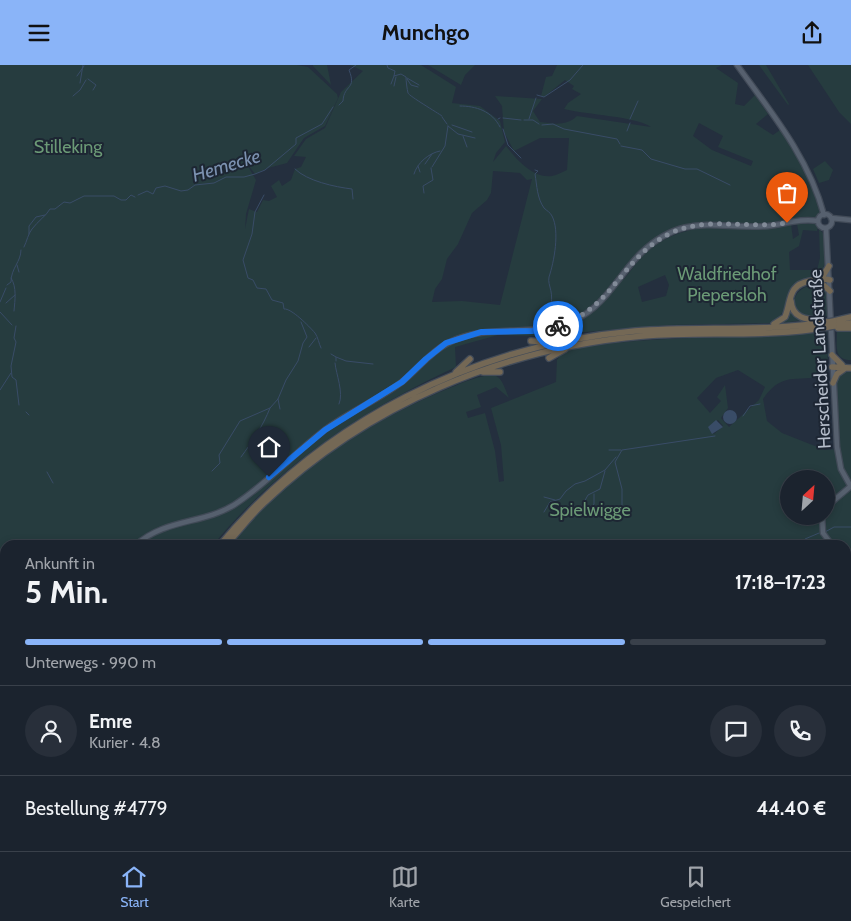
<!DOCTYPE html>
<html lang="de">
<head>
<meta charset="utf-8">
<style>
  body { margin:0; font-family:Cabin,sans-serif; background:#282f3a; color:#f1f3f6; height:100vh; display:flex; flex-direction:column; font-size:19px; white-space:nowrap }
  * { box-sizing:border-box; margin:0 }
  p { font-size:16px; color:#a0a4aa }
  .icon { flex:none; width:28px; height:28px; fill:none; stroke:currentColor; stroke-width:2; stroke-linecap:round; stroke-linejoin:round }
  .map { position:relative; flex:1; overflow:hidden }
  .side { position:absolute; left:0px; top:475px; width:851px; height:311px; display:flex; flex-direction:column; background:#1b232e; border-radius:15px 15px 0 0; box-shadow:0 2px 8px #0003,0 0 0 1px #39404a }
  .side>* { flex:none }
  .needle { width:32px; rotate:26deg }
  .buttons { position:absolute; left:780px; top:405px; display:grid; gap:10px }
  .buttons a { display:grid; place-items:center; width:55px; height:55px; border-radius:50%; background:#1b232e; box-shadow:0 2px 8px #0003,0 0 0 1px #39404a; font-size:25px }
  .pin { position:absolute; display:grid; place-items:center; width:42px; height:42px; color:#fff; margin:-51px -21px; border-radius:50% 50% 50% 0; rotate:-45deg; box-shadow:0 0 5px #0007 }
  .pin .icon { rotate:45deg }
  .courier { position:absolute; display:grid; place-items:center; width:50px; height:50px; margin:-25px; border:4px solid #1a73e8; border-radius:50%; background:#fff; color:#222; box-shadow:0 1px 6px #0007 }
  .summary em { font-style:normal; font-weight:700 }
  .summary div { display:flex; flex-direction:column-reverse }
  .summary { display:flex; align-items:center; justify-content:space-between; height:85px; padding:0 25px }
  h1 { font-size:32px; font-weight:700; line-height:38px }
  .bar { display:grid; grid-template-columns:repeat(4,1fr); gap:8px 5px; align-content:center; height:60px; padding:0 25px }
  .bar i { height:6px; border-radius:4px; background:#39404a }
  .bar .current { background:#8ab4f8 }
  .bar p { grid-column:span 4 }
  .line { display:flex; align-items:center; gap:12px; padding:0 25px; border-top:1px solid #39404a }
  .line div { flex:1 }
  .round { display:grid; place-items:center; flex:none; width:52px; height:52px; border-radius:26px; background:#282f3a }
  header { display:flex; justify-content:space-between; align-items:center; height:65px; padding:0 25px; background:#8ab4f8; color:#111; font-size:22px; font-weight:700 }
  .dock { display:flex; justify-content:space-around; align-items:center; height:70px; border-top:1px solid #39404a; background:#1b232e; font-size:14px; color:#a0a4aa }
  .dock a { display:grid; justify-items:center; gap:2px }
  .dock .current { color:#8ab4f8 }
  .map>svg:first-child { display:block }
  .green { fill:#263c3f; fill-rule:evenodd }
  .water { fill:#394c67 }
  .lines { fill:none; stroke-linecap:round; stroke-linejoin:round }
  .stream { stroke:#394c67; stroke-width:1 }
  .major-casing { stroke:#414a57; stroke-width:7 }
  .highway-casing { stroke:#434c59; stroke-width:8 }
  .major { stroke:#56606e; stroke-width:4.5 }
  .highway { stroke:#746855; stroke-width:5.5 }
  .highway-bridge-casing { stroke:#434c59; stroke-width:8; stroke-linecap:butt }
  .highway-bridge { stroke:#746855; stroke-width:5.5 }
  .done { stroke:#828b98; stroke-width:5; stroke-dasharray:0 9 }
  .route { stroke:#1a73e8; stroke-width:6 }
  .labels { text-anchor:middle; stroke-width:4; stroke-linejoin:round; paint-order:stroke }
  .park-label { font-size:18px; fill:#6b9a76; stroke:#1d2633 }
  .street-label { font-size:18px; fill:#b4bcc9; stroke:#1d2633 }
  .water-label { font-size:19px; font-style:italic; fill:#7c92b1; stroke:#1d2633 }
</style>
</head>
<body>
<header><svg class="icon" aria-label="menu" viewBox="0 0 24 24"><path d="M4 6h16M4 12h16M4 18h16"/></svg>Munchgo<svg class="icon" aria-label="share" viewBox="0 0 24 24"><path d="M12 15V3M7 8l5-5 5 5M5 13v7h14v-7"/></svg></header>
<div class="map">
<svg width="851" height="786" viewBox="0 0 851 786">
  <rect width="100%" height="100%" fill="#242f3e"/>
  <!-- green -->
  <path class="green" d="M0 0H297L308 2 337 29 338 33 325 61 304 73 287 98 268 103 255 109 245 96 256 115 246 149 245 164 249 144 257 147 263 135 269 136 277 132 271 121 279 115 282 121 291 115 295 104 301 102 306 92 294 91 306 74 325 63 341 27 363 6 350 0H421L456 22 452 38 480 41 500 56 505 77 496 88 493 97 506 81C516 94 533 114 552 111 557 110 562 107 567 105L569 73H540L514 86 504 67 502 41 495 31 542 34 533 46 540 57C554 59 567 61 577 51L651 62C635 51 587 50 564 44L568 38 581 29 572 24 574 21 565 15 544 32 541 31 546 12 552 11 557 0H722L716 3 738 18 735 39 744 41 755 30 768 49 756 59 773 70 780 65C797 92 813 116 820 147L816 152C799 153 784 159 767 160 752 160 736 157 721 157 671 155 646 182 618 218 626 215 634 200 640 193 646 187 654 181 662 176 701 153 748 166 791 159L793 174 799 170 797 159H815L818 162 817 166 803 165 799 181 789 187 790 205H817L820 193 819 164C831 174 826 199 820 211L802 215 791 222C785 237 786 251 771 258L668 260 538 271 498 270 455 282 456 302C363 345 279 400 213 480H5V781H76V786H0ZM699 58 723 71 718 82 753 96 751 101 712 85 693 71ZM493 106 520 108 527 115 532 114 500 240 462 236 432 237 435 224 442 214 447 194 458 179 472 148 487 135 491 128ZM665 210 669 220 666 231 642 237 638 222Z
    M313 0H327L331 20 313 1Z
    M428 0H475L465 10 461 20Z
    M759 0H766L789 39 788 40Z
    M808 0H851V59L839 47Z
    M825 96 833 105 829 115 819 118 813 104Z
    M817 219 828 227V251L783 258C799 239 787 224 817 219Z
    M837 266H851V295C833 295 837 280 837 266Z
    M827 267 828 308C801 321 785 302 763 334L767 356 782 368 825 385 840 384C840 368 832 325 838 312 840 306 846 305 851 304V760H846V480H231C243 467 254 452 267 440 320 389 385 349 452 322 461 318 488 307 496 311 503 314 506 327 509 333L496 322 477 330 481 342 466 347 468 353 485 348 495 386 499 417 504 416 501 380 491 343 556 317 557 295 563 286C651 268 739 275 827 267ZM738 305 765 322 759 335 729 362 721 353 728 343 725 320 717 332 721 336 710 348 697 333 716 313ZM718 355 723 361 714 369 709 362ZM789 414H826V451H789Z
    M91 781H507L516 786H91Z"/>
  <!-- water -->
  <path class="water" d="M723 352a7 7 0 1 1 14 0a7 7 0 1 1-14 0Z
    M716 355 723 362 712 369 708 362Z
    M846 760H851V786H516L507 781H846Z"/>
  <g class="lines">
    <!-- stream -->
    <path class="stream" d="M387 0 388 3 395 6 394 11 401 9 406 12C406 16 407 24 408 28 409 31 438 48 442 51
      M77 11 84 1
      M407 13 419 20
      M88 14 96 20 93 25
      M407 14 411 20 418 22
      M80 18 83 0
      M391 19 394 11
      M394 21 396 12
      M537 30 544 32 570 15 583 0
      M73 31 80 25 86 15
      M339 40 343 36C344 19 357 25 349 5L356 0
      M460 41C476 41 492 46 500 62
      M442 52 447 59
      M503 53 521 55
      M498 54 500 53
      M529 54 536 33
      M630 54 638 36
      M524 55H533L539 59
      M452 60 472 67
      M542 60 553 59 564 64 617 74 620 79
      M448 61 458 69 475 73
      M503 64 508 80 521 93
      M627 66 630 58
      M463 71 467 82
      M621 81 642 85 651 94 685 104H697L730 120
      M425 99 432 89
      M418 101 420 107
      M432 102 445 81 448 61
      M295 104C307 116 335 122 352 124L353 134
      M535 105 538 106 535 109C537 121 537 133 544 143 547 146 550 147 552 151 560 166 554 197 549 212 547 221 556 228 549 246
      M414 109C417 98 429 88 440 86
      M424 128 423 121 433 115 431 103
      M138 130 147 126 153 129 156 123 165 121 181 126 188 125 195 120 214 118 226 112H244L255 109 265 105 296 79V73L322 59 333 42
      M264 130 255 147 252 169 243 195 248 213 253 215 257 223 266 224 272 235 283 238 284 244C291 243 309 261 315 268 318 272 319 279 321 283
      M29 169V161L36 152 45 150
      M24 182C27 176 28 169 32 164 38 156 46 151 50 144H55L64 137 70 138 84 131H114L121 135H126L131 130 135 132
      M17 200 19 207
      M11 213C17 222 15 235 14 246
      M7 220 11 217C11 203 21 197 21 185
      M0 237 6 223
      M6 238 15 230
      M553 238 556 244
      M0 247 12 260
      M16 261 14 273 16 277 11 301 12 312 16 315 19 340
      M309 282 316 273
      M331 289 336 292V296
      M336 292 346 296 373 299
      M335 298C336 309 344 328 339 339
      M0 325 11 308
      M278 334 280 344
      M26 347 29 350
      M743 351 750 341 760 339
      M252 385 253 374
      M609 385H621
      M255 388 260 365
      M241 392C252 377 263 361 270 343
      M212 406 220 398 219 390 240 356 270 343 278 334 286 315 298 296 303 278 307 272 301 257
      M47 407 53 418
      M544 432 555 435
      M622 444V424L615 397 622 385 715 371
      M579 446 588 430 600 424 605 406
      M544 447 550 437 560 434 566 426 575 419 585 416 605 405 616 392
      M589 447 594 439V429
      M825 467 834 462H851
      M801 480 805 474 819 468
      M243 786 244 781"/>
    <!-- major casing -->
    <g class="major-casing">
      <path id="major" d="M737 0C771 47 809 93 824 150
        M818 156a7 7 0 1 1 14 0a7 7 0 1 1-14 0Z
        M831 153 851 155
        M826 163 837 382 841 404 851 422
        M826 442 851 421
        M822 451 823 468 832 480
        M136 480C164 454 203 459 234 440 267 419 294 388 326 364 350 346 379 335 403 316 418 304 430 287 448 278 488 257 534 274 575 255 605 241 618 211 641 188 685 146 717 165 768 161 785 159 801 153 818 156
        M846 489 851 492
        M846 744 851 743
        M33 786 37 781
        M644 786 646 781"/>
    </g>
    <!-- highway casing -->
    <g class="highway-casing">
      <path id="highway" d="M821 214 829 201
        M820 217 830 226
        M791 236C792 253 806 255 821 255
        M834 256 851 252
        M774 259 785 252C792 235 787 220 810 216 817 214 823 213 830 215
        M834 261 851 258
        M838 263H851
        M531 276 548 277
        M832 290 842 300
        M549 293 565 284
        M832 302 851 303
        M456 307 470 294
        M483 307H500
        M833 318 837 309 844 304
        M220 480C323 356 475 280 635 266 699 261 764 267 828 257
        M226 480C239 466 250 451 264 438 367 340 503 283 643 271 705 266 767 273 828 262
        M78 786 79 781
        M83 786 84 781"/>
    </g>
    <!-- major -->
    <use href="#major" class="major"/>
    <!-- highway -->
    <use href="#highway" class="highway"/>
    <!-- highway-bridge casing -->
    <g class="highway-bridge-casing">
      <path id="highway-bridge" d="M828 257 834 256
        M828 262 834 261"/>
    </g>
    <!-- highway-bridge -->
    <use href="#highway-bridge" class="highway-bridge"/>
  </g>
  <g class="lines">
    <!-- done -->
    <path class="done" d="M558 261C614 243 622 191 671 168 708 151 748 164 787 158"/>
    <!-- route -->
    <path class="route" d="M269 412 325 365 402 317 426 294 446 278 481 267 532 266 558 261"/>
  </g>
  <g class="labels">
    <!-- park labels -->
    <g class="park-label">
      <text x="68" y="88">Stilleking</text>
      <text x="727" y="215">Waldfriedhof<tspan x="727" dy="21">Piepersloh</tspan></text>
      <text x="590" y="451">Spielwigge</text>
    </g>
    <!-- street labels -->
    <g class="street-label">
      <text transform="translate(820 294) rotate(-93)" y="6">Herscheider Landstraße</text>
    </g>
    <!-- water labels -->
    <g class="water-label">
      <text transform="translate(226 100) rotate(-17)" y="7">Hemecke</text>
    </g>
  </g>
</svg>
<div class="buttons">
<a><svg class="needle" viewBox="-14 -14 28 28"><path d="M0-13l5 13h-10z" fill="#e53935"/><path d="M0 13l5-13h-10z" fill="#a0a4aa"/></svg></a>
</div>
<div class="pin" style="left:787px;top:158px;background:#ea580c"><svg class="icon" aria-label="bag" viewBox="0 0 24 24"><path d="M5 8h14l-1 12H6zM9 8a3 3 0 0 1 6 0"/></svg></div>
<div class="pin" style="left:269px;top:412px;background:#1f2937"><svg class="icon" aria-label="home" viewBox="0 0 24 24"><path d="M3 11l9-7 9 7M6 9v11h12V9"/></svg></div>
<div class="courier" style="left:558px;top:261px"><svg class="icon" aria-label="bike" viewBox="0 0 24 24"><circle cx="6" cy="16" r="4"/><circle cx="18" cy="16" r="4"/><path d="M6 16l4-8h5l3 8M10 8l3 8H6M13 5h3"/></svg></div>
<section class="side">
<div class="summary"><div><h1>5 Min.</h1><p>Ankunft in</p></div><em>17:18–17:23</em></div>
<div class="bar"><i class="current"></i><i class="current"></i><i class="current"></i><i></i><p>Unterwegs · 990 m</p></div>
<div class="line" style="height:90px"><a class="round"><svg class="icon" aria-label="person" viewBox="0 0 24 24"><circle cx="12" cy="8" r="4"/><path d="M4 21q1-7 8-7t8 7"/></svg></a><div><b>Emre</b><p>Kurier · 4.8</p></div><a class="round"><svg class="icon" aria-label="chat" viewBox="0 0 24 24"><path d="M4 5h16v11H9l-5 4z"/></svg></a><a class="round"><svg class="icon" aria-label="phone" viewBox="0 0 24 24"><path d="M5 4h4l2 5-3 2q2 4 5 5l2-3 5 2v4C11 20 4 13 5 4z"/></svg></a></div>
<div class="line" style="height:65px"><div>Bestellung #4779</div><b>44.40 €</b></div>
</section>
</div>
<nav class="dock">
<a class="current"><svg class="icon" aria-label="home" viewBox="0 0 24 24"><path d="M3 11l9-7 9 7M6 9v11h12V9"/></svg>Start</a>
<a><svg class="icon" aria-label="map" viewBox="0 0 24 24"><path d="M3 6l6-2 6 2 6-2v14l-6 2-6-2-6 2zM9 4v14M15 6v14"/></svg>Karte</a>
<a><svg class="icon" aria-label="saved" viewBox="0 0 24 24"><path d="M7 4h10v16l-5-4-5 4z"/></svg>Gespeichert</a>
</nav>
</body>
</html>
